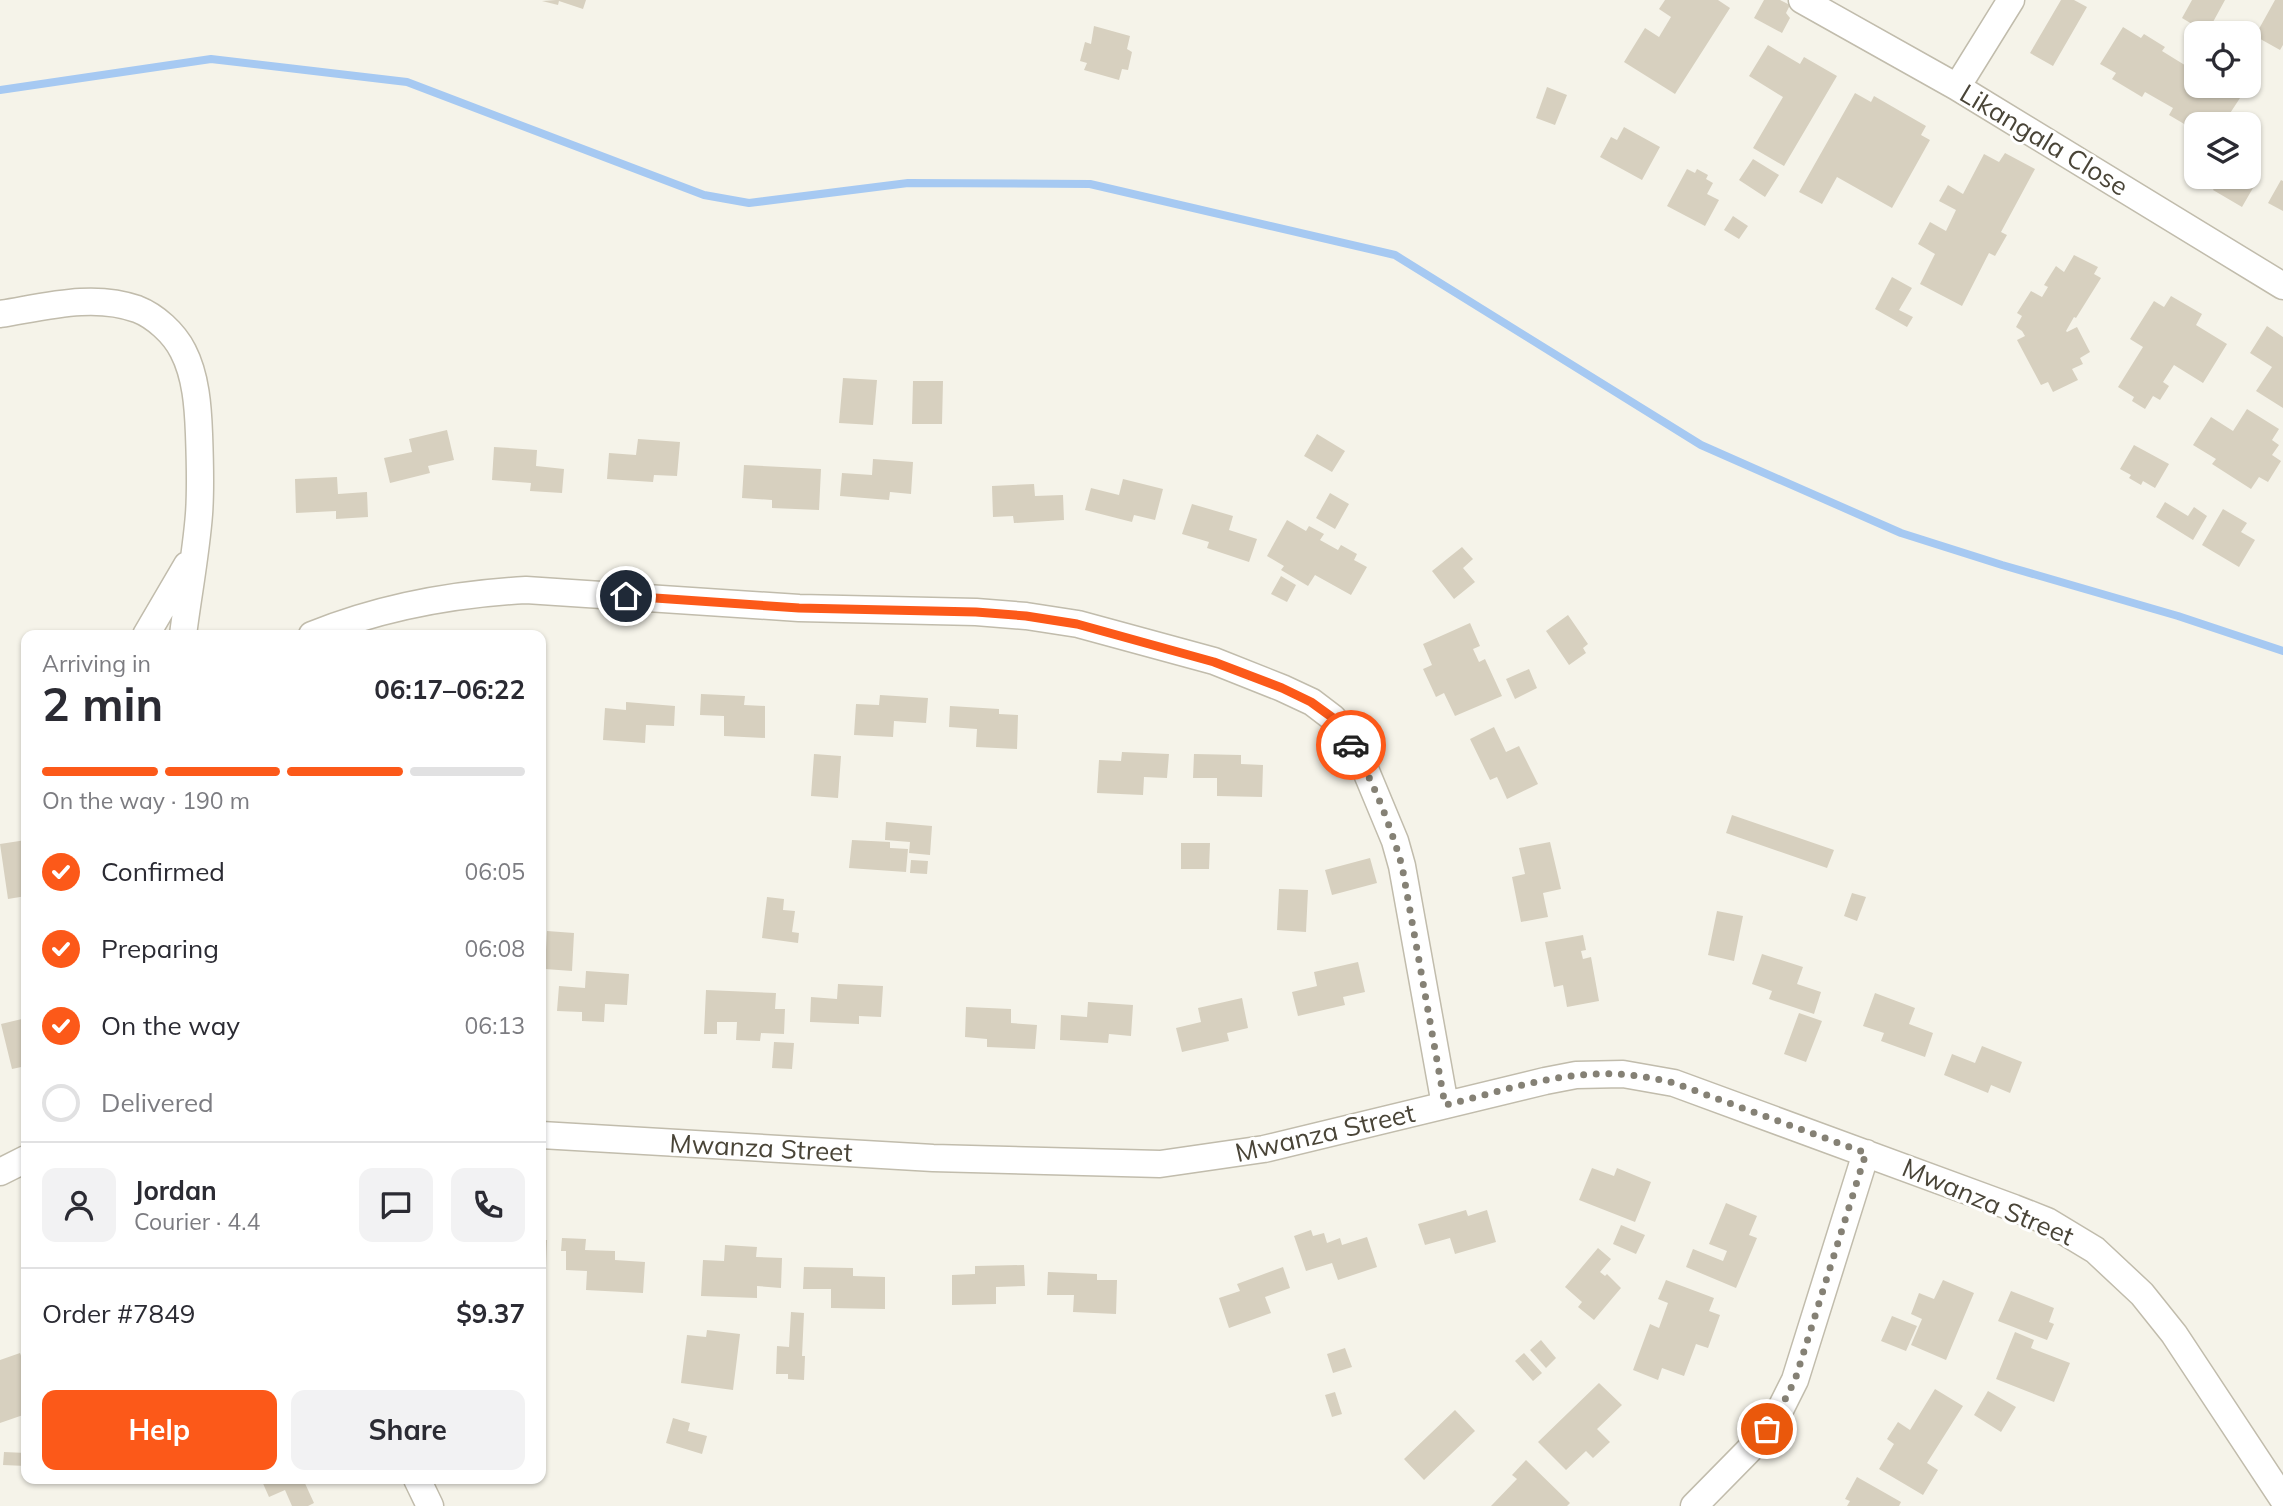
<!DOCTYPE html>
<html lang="en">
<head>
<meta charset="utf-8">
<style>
  body { margin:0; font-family:Mulish,sans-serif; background:#f2f2f3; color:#2b2b33; height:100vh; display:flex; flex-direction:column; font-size:26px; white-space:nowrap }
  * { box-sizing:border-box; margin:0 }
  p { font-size:23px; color:#7c7c81 }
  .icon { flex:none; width:38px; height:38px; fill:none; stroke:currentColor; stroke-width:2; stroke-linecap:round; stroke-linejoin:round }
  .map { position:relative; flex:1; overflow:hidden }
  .details { position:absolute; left:21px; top:630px; width:525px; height:854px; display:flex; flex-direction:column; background:#fff; border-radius:14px; box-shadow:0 2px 5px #0004 }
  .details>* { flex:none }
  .controls { position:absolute; left:2184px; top:21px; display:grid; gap:14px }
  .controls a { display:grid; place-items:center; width:77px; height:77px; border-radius:14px; background:#fff; box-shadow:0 2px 5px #0004; font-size:35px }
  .pin { position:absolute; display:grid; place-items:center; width:60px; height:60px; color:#fff; margin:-30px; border:4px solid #fff; border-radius:50%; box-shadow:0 2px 7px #0007 }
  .courier { position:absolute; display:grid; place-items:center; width:70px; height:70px; margin:-35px; border:5px solid #fc5919; border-radius:50%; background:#fff; color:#222; box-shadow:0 2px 9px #0007 }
  .overview em { font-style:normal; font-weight:700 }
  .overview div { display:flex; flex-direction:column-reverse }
  .overview { display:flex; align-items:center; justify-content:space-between; height:119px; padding:0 21px }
  h1 { font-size:46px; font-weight:700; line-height:52px }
  .bar { display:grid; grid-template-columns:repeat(4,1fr); gap:10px 7px; align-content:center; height:84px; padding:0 21px }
  .bar i { height:9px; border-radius:5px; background:#e1e1e2 }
  .bar .selected { background:#fc5919 }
  .bar p { grid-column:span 4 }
  .line { display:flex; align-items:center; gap:18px; padding:0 21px; border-top:2px solid #e1e1e2 }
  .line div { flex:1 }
  .round { display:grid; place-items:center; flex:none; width:74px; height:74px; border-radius:14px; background:#f2f2f3 }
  ol { padding:0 21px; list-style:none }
  li { display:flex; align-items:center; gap:21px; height:77px }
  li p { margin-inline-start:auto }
  li .icon { padding:7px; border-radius:50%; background:#fc5919; color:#fff; stroke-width:4 }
  li:last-child { color:#7c7c81 }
  li i { width:38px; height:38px; border:4px solid #e1e1e2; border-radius:50% }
  .action { display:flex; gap:14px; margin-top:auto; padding:14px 21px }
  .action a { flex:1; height:80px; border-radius:14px; background:#fc5919; color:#fff; font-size:28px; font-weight:700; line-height:80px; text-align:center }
  .action a+a { background:#f2f2f3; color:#2b2b33 }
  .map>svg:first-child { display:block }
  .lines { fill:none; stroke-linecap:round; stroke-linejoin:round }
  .stream { stroke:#a6c9f2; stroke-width:8 }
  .building { fill:#d7d0bf }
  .street-casing { stroke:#c1bcac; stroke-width:29 }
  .street { stroke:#fff; stroke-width:26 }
  .done { stroke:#858175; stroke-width:7; stroke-dasharray:0 12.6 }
  .route { stroke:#fc5919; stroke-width:9 }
  .labels { text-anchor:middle; stroke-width:6; stroke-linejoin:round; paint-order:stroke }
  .street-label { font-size:26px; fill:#494437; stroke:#fff }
</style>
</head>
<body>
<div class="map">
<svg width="2283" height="1506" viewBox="0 0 2283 1506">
  <rect width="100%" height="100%" fill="#f5f3e9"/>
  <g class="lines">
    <!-- stream -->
    <path class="stream" d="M0 90 211 59 407 82 704 195 749 203 908 183 1090 184 1395 255 1701 445 1901 533 2002 565 2178 616 2283 651"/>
  </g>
  <!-- building -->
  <path class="building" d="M556 0H586L583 9 559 1 558 5 542 1Z
    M1665 0H1718L1730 8 1675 94 1624 62 1645 28 1659 37 1671 17 1659 9Z
    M1764 0H1780L1790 5 1786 13 1790 18 1782 33 1754 18Z
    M2061 0H2074L2087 7 2053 66 2030 53Z
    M2192 0H2225L2207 33 2182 18Z
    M2275 0H2283V45L2280 50 2255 36Z
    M1094 26 1130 36 1127 49 1132 52 1128 70 1122 69 1119 80 1084 70 1087 63 1080 61 1085 42 1091 44Z
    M2123 27 2141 38 2144 34 2165 47 2162 51 2196 72V86H2226L2224 89 2240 98 2223 124H2196V131L2169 115 2173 108 2145 92 2142 97 2112 79 2116 73 2100 64Z
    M1768 45 1800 64 1804 57 1837 76 1784 166 1753 148 1783 97 1749 76Z
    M1547 87 1567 95 1555 125 1536 118Z
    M1855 93 1871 102 1874 96 1926 126 1921 135 1930 140 1892 208 1837 177 1822 204 1799 192Z
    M1624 127 1660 147 1642 180 1600 157 1611 137 1617 140Z
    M2005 153 2035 169 2001 232 2007 235 1995 256 1989 253 1962 306 1920 284 1935 254 1918 244 1930 222 1946 231 1956 210 1939 201 1948 185 1963 194 1984 154 1999 162Z
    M1753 159 1779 175 1765 197 1739 180Z
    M2249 167 2261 174 2242 207 2213 190 2221 177H2249Z
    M1687 169 1695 173 1697 169 1708 175 1706 179 1713 183 1707 194 1719 200 1705 226 1667 206Z
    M2281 180 2283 181V211L2268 203Z
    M1733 216 1748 226 1739 239 1724 230Z
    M2074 255 2098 267 2094 274 2101 278 2076 318 2074 317 2066 331 2067 332 2077 327 2090 352 2080 358 2083 364 2072 369 2078 380 2053 392 2048 382 2041 385 2017 340 2025 336 2022 331 2016 327 2022 316 2017 313 2031 291 2042 297 2048 287 2044 285 2056 266 2064 272Z
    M1892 277 1912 288 1899 310 1913 317 1907 327 1875 309Z
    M2171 296 2202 314 2196 325 2227 344 2203 383 2174 365 2163 382 2169 386 2160 400 2153 396 2145 409 2132 401 2134 397 2118 387 2143 347 2130 339 2154 301 2164 307Z
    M2267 326 2283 337V408L2256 391 2272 367 2250 353Z
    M843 378 877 380 873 425 839 423Z
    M913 381H943L942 424H912Z
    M2247 409 2279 429 2272 440 2279 445 2272 455 2281 461 2268 482 2259 477 2251 489 2212 464 2216 459 2193 445 2211 417 2233 431Z
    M447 430 454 460 428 466 430 473 390 483 384 458 412 452 409 439Z
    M1317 434 1345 451 1332 472 1304 456Z
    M638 439 680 442 677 476 654 475 653 482 607 479 609 453 636 455Z
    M2134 445 2169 464 2155 488 2143 481 2141 485 2129 478 2131 475 2120 469Z
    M494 447 537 450 536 466 564 469 562 493 530 491 531 483 492 480Z
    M873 459 913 462 911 494 890 492 889 500 840 496 842 473 872 475Z
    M744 465 821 469 819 510 772 508V500L742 498Z
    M337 477 338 494 367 492 368 517 336 519V511L296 513 295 479Z
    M1123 479 1163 489 1155 520 1134 515 1132 522 1085 510 1091 488 1119 495Z
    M1034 484 1035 496 1063 495 1064 520 1014 523 1013 516 993 517 992 486Z
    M1330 493 1349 504 1335 529 1316 518Z
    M2165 502 2188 516 2194 507 2207 516 2193 540 2156 517Z
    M1192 504 1233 516 1229 530 1257 539 1249 562 1207 548 1209 542 1182 534Z
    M2223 509 2247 523 2241 532 2255 540 2239 567 2202 545Z
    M1287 520 1306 531 1309 526 1324 534 1320 540 1338 550 1341 545 1357 554 1354 560 1367 567 1351 595 1315 575 1308 586 1281 570 1284 566 1267 556Z
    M1462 547 1473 559 1463 568 1475 582 1454 599 1432 571Z
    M1281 576 1296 585 1287 602 1271 594Z
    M1568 615 1588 644 1583 648 1586 653 1569 665 1546 631Z
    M1470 623 1480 646 1473 649 1479 662 1485 659 1502 696 1455 716 1444 693 1436 697 1423 669 1432 665 1423 644Z
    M1529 669 1537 688 1515 699 1506 679Z
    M701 694 745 696 744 705 765 706V738L724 736V716L700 715Z
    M880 695 928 698 926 723 894 721 893 737 854 735 856 704 879 705Z
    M626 702 675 706 674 726 646 725 645 743 603 740 605 708 626 710Z
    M950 706 999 709V714L1018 715 1017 749 976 747 977 729 949 727Z
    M1494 727 1506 752 1519 746 1538 784 1507 799 1497 777 1490 780 1470 739Z
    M1122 752 1169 754 1167 778 1144 777 1143 795 1097 793 1099 760 1121 761Z
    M814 754 841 756 838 798 811 796Z
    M1194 754 1241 755V764L1263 765 1262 797 1217 796V778H1193Z
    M1732 815 1834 850 1827 868 1726 833Z
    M886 822 932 826 930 855 909 853 910 842 885 840Z
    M26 840V896L8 899 0 844Z
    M852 840 890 842V848L908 849 906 872 849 868Z
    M1550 842 1561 889 1543 893 1548 917 1521 922 1512 877 1525 874 1519 848Z
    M1181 843H1210L1209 869H1181Z
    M1370 858 1377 883 1332 895 1325 870Z
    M911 860 928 861 927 874 910 873Z
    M1279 889 1308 890 1306 932 1277 930Z
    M1852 893 1866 897 1857 921 1844 916Z
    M767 897 784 899 783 910 795 911 792 932 799 933 798 943 762 938Z
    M1717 911 1743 916 1734 961 1708 955Z
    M547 931 574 933 572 971 545 969Z
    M1583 935 1586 950 1581 951 1583 959 1591 957 1599 1001 1567 1007 1563 985 1554 987 1545 942Z
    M1762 954 1803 967 1797 984 1821 992 1814 1014 1769 999 1772 991 1752 984Z
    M1358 962 1365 992 1343 997 1345 1005 1298 1016 1292 992 1317 986 1314 972Z
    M586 971 629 974 627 1005 605 1004 604 1022 582 1021V1012L557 1011 559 986 585 988Z
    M838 984 883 986 881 1017 859 1016V1024L810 1022 811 997 837 999Z
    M706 990 776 993 775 1009H785L784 1034 761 1033 760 1041 736 1040 737 1022H717V1034H704Z
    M1875 993 1915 1008 1909 1024 1933 1033 1925 1057 1881 1041 1884 1033 1863 1026Z
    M1242 998 1248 1028 1227 1033 1229 1041 1182 1052 1176 1028 1201 1022 1198 1008Z
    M1088 1002 1133 1005 1131 1036 1109 1034 1108 1043 1060 1040 1061 1015 1087 1017Z
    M966 1007 1011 1009V1023L1037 1025 1035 1049 987 1047V1039L965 1037Z
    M1799 1013 1822 1021 1806 1062 1784 1054Z
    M26 1018V1066L12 1069 1 1024Z
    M774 1042 794 1043 792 1069 772 1068Z
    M1982 1046 2022 1062 2010 1093 1991 1085 1988 1093 1944 1075 1952 1054 1975 1063Z
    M1592 1168 1614 1176 1617 1168 1651 1182 1635 1222 1579 1200Z
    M1726 1203 1757 1216 1749 1235 1757 1238 1736 1288 1686 1267 1693 1249 1723 1261 1727 1251 1709 1244Z
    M1466 1210 1468 1216 1487 1210 1496 1242 1455 1254 1450 1238 1425 1245 1418 1224Z
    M1621 1225 1645 1235 1636 1254 1613 1244Z
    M1311 1230 1313 1236 1324 1233 1327 1243 1340 1238 1342 1245 1367 1237 1377 1267 1338 1280 1332 1263 1306 1271 1294 1236Z
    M562 1238 586 1239 585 1250 615 1251V1260L645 1262 643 1293 586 1290 587 1271 566 1270V1251H561Z
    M541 1240H547L546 1267H541Z
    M725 1245 757 1247 756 1257 782 1258 781 1288 757 1286V1298L701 1296 703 1260 724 1261Z
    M1598 1248 1611 1259 1600 1272 1605 1276 1607 1274 1621 1288 1594 1320 1578 1307 1582 1302 1565 1287Z
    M1024 1265 1025 1286 996 1287V1304L952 1305V1275L975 1274V1266Z
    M804 1267 853 1268V1276L885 1277V1309L831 1308V1289H803Z
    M1283 1267 1290 1288 1265 1297 1271 1313 1229 1328 1219 1298 1240 1291 1237 1284Z
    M1048 1272 1097 1274V1280H1117L1116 1314 1073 1312 1074 1295H1047Z
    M1666 1280 1714 1298 1709 1311 1720 1315 1708 1348 1696 1344 1684 1376 1662 1368 1658 1380 1633 1370 1650 1324 1659 1328 1668 1303 1658 1299Z
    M1943 1280 1974 1293 1946 1360 1911 1345 1922 1319 1911 1314 1919 1293 1934 1299Z
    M2011 1291 2054 1308 2049 1322 2054 1324 2047 1340 1998 1321Z
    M791 1312 804 1313 802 1356H805L804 1380 788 1379V1374H776L777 1346 789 1347Z
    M1892 1316 1917 1326 1906 1351 1881 1341Z
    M707 1330 740 1334 733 1390 681 1383 687 1335 706 1337Z
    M2015 1332 2034 1340 2031 1348 2070 1363 2054 1402 1996 1379Z
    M1541 1340 1556 1358 1546 1368 1530 1350Z
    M1345 1348 1352 1367 1333 1373 1327 1354Z
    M20 1353 26 1370V1414L0 1423V1360Z
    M1524 1353 1542 1373 1533 1381 1515 1361Z
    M1599 1383 1622 1405 1597 1429 1610 1442 1593 1458 1586 1451 1566 1470 1538 1442Z
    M1935 1389 1963 1406 1927 1463 1938 1470 1923 1495 1879 1469 1894 1444 1887 1439 1898 1422 1910 1430Z
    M1988 1391 2016 1407 2001 1432 1974 1415Z
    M1335 1392 1342 1414 1332 1417 1325 1395Z
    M1455 1410 1475 1431 1424 1480 1404 1459Z
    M673 1418 690 1423 688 1431 707 1436 702 1454 666 1443Z
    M4 1452 26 1453V1466L3 1465Z
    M1526 1460 1570 1503 1567 1506H1491L1517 1479 1512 1475Z
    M1857 1477 1901 1502 1899 1506H1847L1850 1501 1845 1499Z
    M261 1479H303L314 1503 308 1506H292L285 1490 269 1497Z"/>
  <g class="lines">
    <!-- street casing -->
    <g class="street-casing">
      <path id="street" d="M1802 0 1957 87 2283 286
        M1957 87 2011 0
        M0 314C44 307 93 293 137 309 155 316 174 333 183 351 196 376 198 407 199 434 200 461 201 487 199 514 196 554 188 595 183 635
        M146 635 187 565
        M312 635C381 607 452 594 526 590L799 608 976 612 1026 616 1078 624 1214 661 1282 688 1312 702 1333 718 1363 764 1395 841 1402 866 1445 1105
        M541 1135 933 1158 1160 1164 1264 1149 1545 1081 1576 1075 1623 1074 1674 1083 2014 1208 2047 1221 2095 1250 2142 1294 2174 1334 2283 1499
        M0 1172 26 1159
        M417 1479 430 1506
        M1694 1506 1755 1444 1778 1414 1795 1380 1866 1153"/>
    </g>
    <!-- street -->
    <use href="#street" class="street"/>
  </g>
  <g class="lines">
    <!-- done -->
    <path class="done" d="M1351 745C1374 781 1390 825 1402 866L1445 1105C1495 1093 1547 1075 1599 1074 1624 1073 1649 1077 1674 1083L1866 1153 1795 1380 1778 1413 1767 1429"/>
    <!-- route -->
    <path class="route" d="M626 596 799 608 976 612 1026 616 1077 624 1214 662 1282 688 1311 702 1333 718 1351 745"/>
  </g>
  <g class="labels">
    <!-- street labels -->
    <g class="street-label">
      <text transform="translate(2044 140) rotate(31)" y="9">Likangala Close</text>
      <text transform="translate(1325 1133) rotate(-13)" y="9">Mwanza Street</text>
      <text transform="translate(761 1148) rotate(3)" y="9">Mwanza Street</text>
      <text transform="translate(1988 1202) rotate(23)" y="9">Mwanza Street</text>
    </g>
  </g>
</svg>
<div class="controls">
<a><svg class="icon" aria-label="locate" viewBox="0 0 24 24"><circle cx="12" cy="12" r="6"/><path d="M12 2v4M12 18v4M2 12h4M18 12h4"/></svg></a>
<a><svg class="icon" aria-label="layers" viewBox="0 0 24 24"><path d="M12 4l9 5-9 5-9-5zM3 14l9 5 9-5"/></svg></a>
</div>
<div class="pin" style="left:1767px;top:1429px;background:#ea580c"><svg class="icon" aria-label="bag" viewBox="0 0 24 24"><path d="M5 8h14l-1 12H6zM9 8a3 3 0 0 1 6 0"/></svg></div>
<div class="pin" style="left:626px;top:596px;background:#1f2937"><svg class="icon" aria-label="home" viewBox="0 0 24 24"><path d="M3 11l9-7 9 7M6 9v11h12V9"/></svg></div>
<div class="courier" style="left:1351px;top:745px"><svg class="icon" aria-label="car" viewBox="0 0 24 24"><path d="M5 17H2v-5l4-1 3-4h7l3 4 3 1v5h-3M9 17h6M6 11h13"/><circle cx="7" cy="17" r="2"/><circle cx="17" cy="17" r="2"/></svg></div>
<section class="details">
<div class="overview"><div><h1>2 min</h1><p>Arriving in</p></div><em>06:17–06:22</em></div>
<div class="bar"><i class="selected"></i><i class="selected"></i><i class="selected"></i><i></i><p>On the way · 190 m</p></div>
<ol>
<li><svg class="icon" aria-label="check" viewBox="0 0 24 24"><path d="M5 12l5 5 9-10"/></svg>Confirmed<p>06:05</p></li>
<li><svg class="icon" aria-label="check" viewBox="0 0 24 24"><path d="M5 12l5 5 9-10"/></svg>Preparing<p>06:08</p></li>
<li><svg class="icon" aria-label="check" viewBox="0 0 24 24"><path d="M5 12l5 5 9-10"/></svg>On the way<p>06:13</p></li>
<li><i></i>Delivered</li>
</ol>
<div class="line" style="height:126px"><a class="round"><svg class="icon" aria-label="person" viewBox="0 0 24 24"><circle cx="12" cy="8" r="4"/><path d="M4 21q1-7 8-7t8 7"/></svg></a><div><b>Jordan</b><p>Courier · 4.4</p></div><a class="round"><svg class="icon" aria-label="chat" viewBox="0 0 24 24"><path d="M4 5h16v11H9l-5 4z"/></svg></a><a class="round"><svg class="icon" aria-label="phone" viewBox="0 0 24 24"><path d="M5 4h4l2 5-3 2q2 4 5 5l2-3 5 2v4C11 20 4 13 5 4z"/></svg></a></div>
<div class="line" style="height:91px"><div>Order #7849</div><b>$9.37</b></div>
<div class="action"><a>Help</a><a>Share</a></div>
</section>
</div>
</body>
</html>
